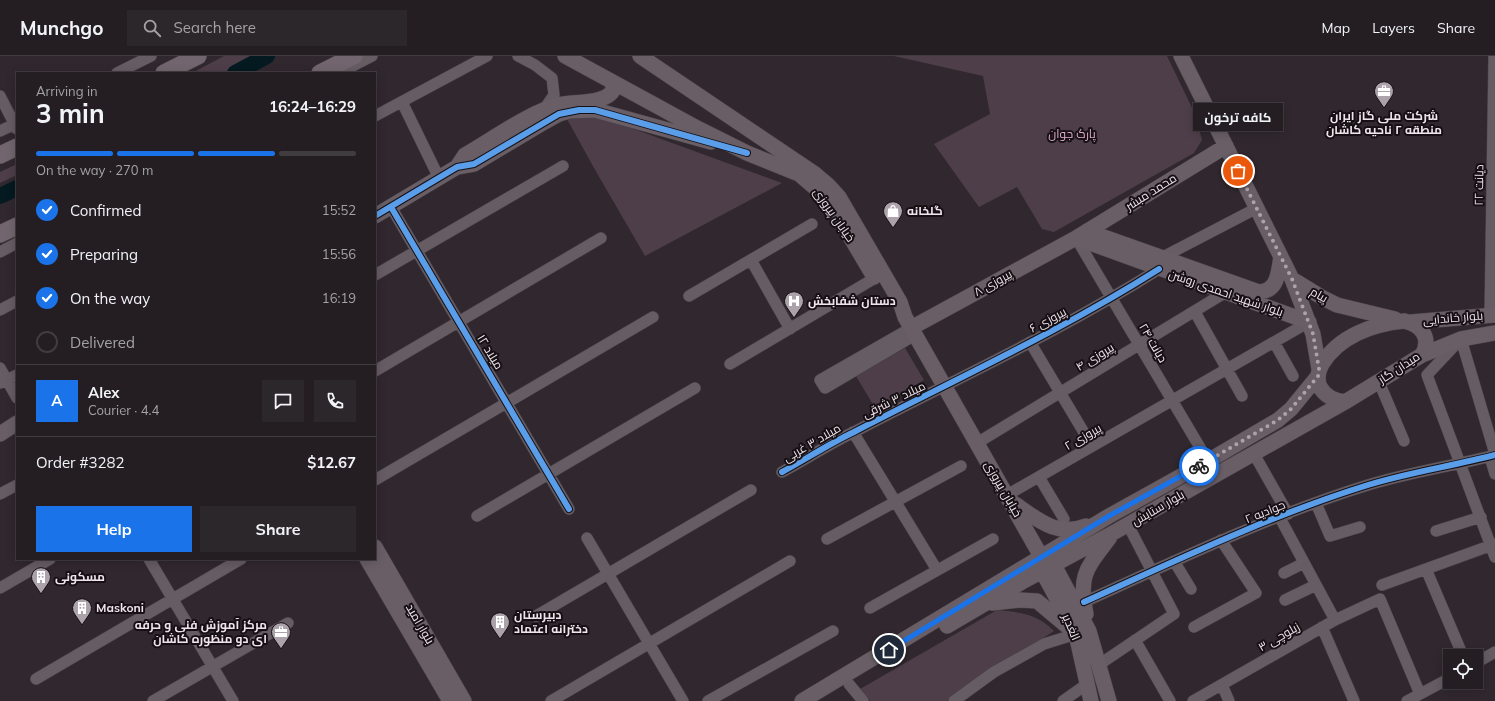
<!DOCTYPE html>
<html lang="en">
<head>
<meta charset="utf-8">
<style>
  body { margin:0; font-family:Mulish,Cairo,sans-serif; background:#2c272a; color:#f1f3f6; height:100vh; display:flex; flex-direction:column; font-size:15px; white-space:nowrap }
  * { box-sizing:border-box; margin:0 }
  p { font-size:13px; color:#a3a2a5 }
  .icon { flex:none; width:22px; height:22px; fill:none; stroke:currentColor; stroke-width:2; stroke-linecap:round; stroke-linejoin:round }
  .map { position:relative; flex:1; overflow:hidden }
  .drawer { position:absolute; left:16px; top:16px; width:360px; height:488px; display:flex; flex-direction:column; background:#241e22; border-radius:0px; box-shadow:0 2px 10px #0003,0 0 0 1px #413c40 }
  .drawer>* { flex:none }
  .buttons { position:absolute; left:1443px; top:593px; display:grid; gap:8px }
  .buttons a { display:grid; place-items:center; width:40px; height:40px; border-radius:0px; background:#241e22; box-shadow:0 2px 10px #0003,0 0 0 1px #413c40; font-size:20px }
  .pin { position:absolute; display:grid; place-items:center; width:34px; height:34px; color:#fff; margin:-17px; border:2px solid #fff; border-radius:50%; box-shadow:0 1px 4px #0007 }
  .courier { position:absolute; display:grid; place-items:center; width:40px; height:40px; margin:-20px; border:3px solid #1a73e8; border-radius:50%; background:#fff; color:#222; box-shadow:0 1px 5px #0007 }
  .bubble { position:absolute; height:28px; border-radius:0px; background:#241e22; box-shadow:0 2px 10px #0003,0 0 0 1px #413c40; font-size:13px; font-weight:700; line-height:28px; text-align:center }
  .overview em { font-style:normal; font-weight:700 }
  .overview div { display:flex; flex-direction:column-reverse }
  .overview { display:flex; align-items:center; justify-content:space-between; height:68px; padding:0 20px }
  h1 { font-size:26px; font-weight:700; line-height:30px }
  .bar { display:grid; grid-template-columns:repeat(4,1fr); gap:6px 4px; align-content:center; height:48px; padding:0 20px }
  .bar i { height:5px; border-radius:3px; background:#413c40 }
  .bar .selected { background:#1a73e8 }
  .bar p { grid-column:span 4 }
  .line { display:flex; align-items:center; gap:10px; padding:0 20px; border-top:1px solid #413c40 }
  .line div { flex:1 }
  .round { display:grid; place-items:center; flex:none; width:42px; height:42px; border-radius:0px; background:#2c272a }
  ol { padding:0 20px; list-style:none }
  li { display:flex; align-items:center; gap:12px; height:44px }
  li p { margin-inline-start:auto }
  li .icon { padding:4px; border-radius:50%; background:#1a73e8; color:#fff; stroke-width:4 }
  li:last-child { color:#a3a2a5 }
  li i { width:22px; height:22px; border:2px solid #413c40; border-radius:50% }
  .cta { display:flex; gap:8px; margin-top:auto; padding:8px 20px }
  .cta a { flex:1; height:46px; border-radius:0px; background:#1a73e8; color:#fff; font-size:16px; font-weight:700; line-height:46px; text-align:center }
  .cta a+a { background:#2c272a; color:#f1f3f6 }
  header { display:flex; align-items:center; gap:24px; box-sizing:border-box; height:56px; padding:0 20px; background:#241e22; border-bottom:1px solid #413c40 }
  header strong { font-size:19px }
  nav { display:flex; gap:22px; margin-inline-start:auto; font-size:14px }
  .search { width:280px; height:36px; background:#2c272a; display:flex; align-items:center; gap:10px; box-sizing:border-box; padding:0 14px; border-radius:0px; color:#a3a2a5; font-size:15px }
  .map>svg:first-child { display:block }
  .green { fill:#4e3e4a }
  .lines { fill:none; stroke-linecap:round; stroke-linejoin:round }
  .river { stroke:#041a20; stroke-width:16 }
  .street-casing { stroke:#4a4348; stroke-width:12 }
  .secondary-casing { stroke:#4a4348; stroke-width:16 }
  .primary-casing { stroke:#4a4348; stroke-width:18 }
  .street { stroke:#665c64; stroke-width:11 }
  .secondary { stroke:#695e66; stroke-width:15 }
  .primary { stroke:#72656f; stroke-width:17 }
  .cycleway-casing { stroke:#161014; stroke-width:8 }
  .cycleway { stroke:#5a9eea; stroke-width:6 }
  .done { stroke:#aca2a9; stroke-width:4; stroke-dasharray:0 7.2 }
  .route { stroke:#1a73e8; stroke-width:5 }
  .labels { text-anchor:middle; stroke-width:4; stroke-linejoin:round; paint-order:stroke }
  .poi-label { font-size:12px; font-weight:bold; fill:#efe4eb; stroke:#161014; text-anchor:start }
  .park-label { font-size:12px; fill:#e0acd1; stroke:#161014 }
  .street-label { font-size:12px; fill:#efe4eb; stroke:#161014 }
</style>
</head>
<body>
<header>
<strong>Munchgo</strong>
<div class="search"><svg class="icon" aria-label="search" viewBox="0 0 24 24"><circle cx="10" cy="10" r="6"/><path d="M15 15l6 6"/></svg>Search here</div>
<nav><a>Map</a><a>Layers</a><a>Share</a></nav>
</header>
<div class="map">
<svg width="1495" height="645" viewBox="0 0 1495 645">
  <rect width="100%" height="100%" fill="#30282e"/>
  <!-- green -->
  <path class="green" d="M224 0H260L225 17H192Z
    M894 0H1167L1195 58 1202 84 1194 97 1054 176 1042 173 1017 131 979 151 934 88 990 58 983 20Z
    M590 57 782 127 645 200 594 112 567 63Z
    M17 108V119L0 127V116Z
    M905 292 924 324 875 352 856 320Z
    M997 554C1019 556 1038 558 1054 575L947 645H870L860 633Z"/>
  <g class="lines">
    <!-- river -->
    <path class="river" d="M235 17 267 0
      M0 140 17 132"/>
    <!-- street casing -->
    <g class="street-casing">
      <path id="street" d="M518 0 535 9 552 22 554 39 545 52
        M117 17 151 0
        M339 17 372 0
        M0 40 17 73
        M402 46 439 122
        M375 60 487 0
        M0 75 17 67
        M391 151 569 453
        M1076 182 1208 405
        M0 196 17 187
        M1161 202 1257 152
        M751 204 790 273
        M375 219 563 110
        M689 240 812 168
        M0 254 17 245
        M1195 256 1242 340
        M1490 259 1494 0
        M911 272 820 324 825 332 915 279
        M1461 283 1495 398
        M1030 286 1092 390
        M1274 286 1293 320
        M1458 286 1427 319 1495 501
        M730 308 875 222
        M0 312 17 342
        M375 315 601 182
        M1379 326 1404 385
        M0 327 17 319
        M853 376 937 514
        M977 387 1226 236
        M1254 398 1288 458
        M1490 401 1495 418
        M782 416C806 403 829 388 854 376 956 323 1061 275 1159 213
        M1039 421 1064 463
        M375 424 653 261
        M0 438 17 429
        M1007 439 1309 266
        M1316 447 1330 480 1360 471
        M477 460 695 332
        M1280 462 1335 564
        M1436 475 1481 461
        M587 482 683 645
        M827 483 961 410
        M149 503 233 645
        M1174 505 1191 533
        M1426 513 1463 600
        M1284 517 1304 507
        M1382 529 1495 488
        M0 532 50 503
        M1285 544 1316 529
        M1084 546C1177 504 1271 459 1368 429 1410 416 1453 410 1495 399
        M870 552 993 483
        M536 560 751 434
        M1194 571 1256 537 1221 484
        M1322 571 1354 645
        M1135 584 1170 645
        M1476 607 1495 596
        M1100 608 1174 558 1128 469
        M36 623 241 503
        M849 628 863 645
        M1222 629 1229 645
        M153 645 288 567
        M551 645 790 505
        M708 645 833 575
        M954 645 994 616 1044 588 1076 578
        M1063 645 1087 628
        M1193 645 1335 564 1380 543 1420 638
        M1407 645 1450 622"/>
    </g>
    <!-- secondary casing -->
    <g class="secondary-casing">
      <path id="secondary" d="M565 0 699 73 747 97 799 118 820 136 842 167 874 221
        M640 0 815 118 828 129 839 141 900 246 905 261 1042 502 1054 509 1089 575 1109 645
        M1181 0 1292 223 1313 278 1319 313
        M457 111 465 99C493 83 528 57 558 49 572 45 609 49 614 32L611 26
        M375 160 457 111 474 108 541 68 559 58 569 55 595 54 711 86
        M1087 175 1259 236C1278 235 1278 217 1281 201
        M1076 182 1309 266
        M1292 223 1323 242 1337 249 1395 263
        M1404 265C1421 268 1432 282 1422 299L1345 346C1335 345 1325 340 1320 331 1316 322 1318 315 1322 308 1339 280 1373 268 1404 265Z
        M1411 266 1495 259
        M911 272 1076 182 1226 90
        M1422 299 1461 283 1495 277
        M0 378 17 367
        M1012 446C1036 462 1056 482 1086 470
        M375 491 464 645
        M367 503 450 645
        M1042 505V515L1076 578 1091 645
        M992 547 1020 544 1037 545 1068 571
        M1086 558C1078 518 1087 512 1110 481
        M947 570 1022 526 1111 478 1345 346
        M802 645 1109 460 1208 405 1278 364 1291 353 1318 320"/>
    </g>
    <!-- primary casing -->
    <g class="primary-casing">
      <path id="primary" d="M164 17 198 0
        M320 17 354 0
        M0 99 17 91
        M0 178 17 170"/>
    </g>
    <!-- street -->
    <use href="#street" class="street"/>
    <!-- secondary -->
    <use href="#secondary" class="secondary"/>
    <!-- primary -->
    <use href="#primary" class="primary"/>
    <!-- cycleway casing -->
    <g class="cycleway-casing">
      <path id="cycleway" d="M391 151 569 453
        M375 160 457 111 474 108 559 58 579 54H595L747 97
        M782 416C806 403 829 388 854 376 956 323 1061 275 1159 213
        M1084 546C1177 504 1271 459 1368 429 1410 416 1453 410 1495 399"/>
    </g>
    <!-- cycleway -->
    <use href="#cycleway" class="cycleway"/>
  </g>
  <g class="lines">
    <!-- done -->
    <path class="done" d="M1199 410 1278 364 1291 353 1318 320 1319 313 1313 278 1292 223 1238 115"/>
    <!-- route -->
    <path class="route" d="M889 594 1109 460 1199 410"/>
  </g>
  <!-- icons -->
  <defs>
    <g id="office-pin" transform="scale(1)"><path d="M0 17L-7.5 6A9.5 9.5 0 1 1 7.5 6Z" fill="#aca2a9" stroke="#161014"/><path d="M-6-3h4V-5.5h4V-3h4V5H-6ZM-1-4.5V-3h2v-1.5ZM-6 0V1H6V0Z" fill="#fff"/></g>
    <g id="shop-pin" transform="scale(1)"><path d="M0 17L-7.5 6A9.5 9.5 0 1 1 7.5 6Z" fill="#aca2a9" stroke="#161014"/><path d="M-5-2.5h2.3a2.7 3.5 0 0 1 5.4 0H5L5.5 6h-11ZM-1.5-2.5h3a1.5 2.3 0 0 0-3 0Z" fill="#fff"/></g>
    <g id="hospital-pin" transform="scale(1)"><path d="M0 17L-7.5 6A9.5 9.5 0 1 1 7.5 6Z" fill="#aca2a9" stroke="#161014"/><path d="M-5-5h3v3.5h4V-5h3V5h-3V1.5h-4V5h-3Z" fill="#fff"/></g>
    <g id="building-pin" transform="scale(1)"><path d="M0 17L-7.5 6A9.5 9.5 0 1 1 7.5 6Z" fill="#aca2a9" stroke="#161014"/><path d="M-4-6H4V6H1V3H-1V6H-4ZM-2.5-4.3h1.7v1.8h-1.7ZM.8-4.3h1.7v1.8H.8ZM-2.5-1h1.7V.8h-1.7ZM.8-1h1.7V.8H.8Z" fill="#fff"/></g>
  </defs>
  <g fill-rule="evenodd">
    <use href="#office-pin" x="1384" y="35"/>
    <use href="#shop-pin" x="893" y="155"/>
    <use href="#hospital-pin" x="794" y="245"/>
    <use href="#building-pin" x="41" y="521"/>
    <use href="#building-pin" x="82" y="552"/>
    <use href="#building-pin" x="500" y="566"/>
    <use href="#office-pin" x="281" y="576"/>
  </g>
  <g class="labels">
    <!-- poi labels -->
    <g class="poi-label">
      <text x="1384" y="64" text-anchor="middle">شرکت ملی گاز ایران<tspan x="1384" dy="14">منطقه ۲ ناحیه کاشان</tspan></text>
      <text x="907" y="159">گلخانه</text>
      <text x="808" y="249">دستان شفابخش</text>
      <text x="55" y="525">مسکونی</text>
      <text x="96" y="556">Maskoni</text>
      <text x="514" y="563">دبیرستان<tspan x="514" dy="14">دخترانه اعتماد</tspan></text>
      <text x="267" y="573" text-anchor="end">مرکز آموزش فنی و حرفه<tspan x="267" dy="14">ای دو منظوره کاشان</tspan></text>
    </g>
    <!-- park labels -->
    <g class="park-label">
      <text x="1072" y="82">پارک جوان</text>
    </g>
    <!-- street labels -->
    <g class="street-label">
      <text transform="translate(1479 129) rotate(-89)" y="4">دیانت ۲۲</text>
      <text transform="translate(1151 136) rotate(-32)" y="4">محمد مبشر</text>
      <text transform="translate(834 159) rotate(55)" y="4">خیابان پیروزی</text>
      <text transform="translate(993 227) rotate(-29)" y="4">پیروزی ۸</text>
      <text transform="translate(1226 237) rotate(19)" y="4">بلوار شهید احمدی روشن</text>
      <text transform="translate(1319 239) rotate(30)" y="4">پیام</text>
      <text transform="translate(1453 262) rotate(-5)" y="4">بلوار خاندایی</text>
      <text transform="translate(1048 264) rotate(-28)" y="4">پیروزی ۶</text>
      <text transform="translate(1153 287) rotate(60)" y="4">دیانت ۲۴</text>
      <text transform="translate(490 296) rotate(59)" y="4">میلاد ۱۲</text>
      <text transform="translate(1095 301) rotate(-31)" y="4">پیروزی ۴</text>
      <text transform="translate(1399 312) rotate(-33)" y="4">میدان گاز</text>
      <text transform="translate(894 344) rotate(-26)" y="4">میلاد ۳ شرقی</text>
      <text transform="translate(1083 381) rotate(-30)" y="4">پیروزی ۲</text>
      <text transform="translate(812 387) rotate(-30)" y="4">میلاد ۳ غربی</text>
      <text transform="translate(1003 433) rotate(60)" y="4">خیابان پیروزی</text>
      <text transform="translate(1158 452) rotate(-30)" y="4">بلوار ستایش</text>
      <text transform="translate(1265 456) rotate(-22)" y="4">جوادیه ۲</text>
      <text transform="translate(420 568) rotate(60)" y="4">بلوار امید</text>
      <text transform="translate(1071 571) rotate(67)" y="4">الغدیر</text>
      <text transform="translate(1279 581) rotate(-30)" y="4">زیلوچی ۳</text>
    </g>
  </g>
</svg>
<div class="buttons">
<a><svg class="icon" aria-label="locate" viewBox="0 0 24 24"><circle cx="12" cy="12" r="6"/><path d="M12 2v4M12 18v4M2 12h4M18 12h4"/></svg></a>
</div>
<div class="pin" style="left:1238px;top:115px;background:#ea580c"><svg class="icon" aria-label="bag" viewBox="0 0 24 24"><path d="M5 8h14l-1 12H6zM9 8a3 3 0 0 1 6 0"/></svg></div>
<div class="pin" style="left:889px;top:594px;background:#1f2937"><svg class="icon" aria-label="home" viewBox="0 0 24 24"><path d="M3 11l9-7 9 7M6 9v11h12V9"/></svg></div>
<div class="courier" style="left:1199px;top:410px"><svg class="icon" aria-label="bike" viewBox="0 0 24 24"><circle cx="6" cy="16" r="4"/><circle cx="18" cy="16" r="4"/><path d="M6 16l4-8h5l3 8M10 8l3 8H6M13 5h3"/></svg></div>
<div class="bubble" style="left:1193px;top:47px;width:90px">کافه ترخون</div>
<section class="drawer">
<div class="overview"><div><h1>3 min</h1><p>Arriving in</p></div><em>16:24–16:29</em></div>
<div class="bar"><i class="selected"></i><i class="selected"></i><i class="selected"></i><i></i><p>On the way · 270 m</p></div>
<ol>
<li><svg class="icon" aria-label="check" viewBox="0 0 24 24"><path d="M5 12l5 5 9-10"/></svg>Confirmed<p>15:52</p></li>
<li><svg class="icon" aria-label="check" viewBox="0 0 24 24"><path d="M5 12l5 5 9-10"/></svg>Preparing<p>15:56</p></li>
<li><svg class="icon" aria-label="check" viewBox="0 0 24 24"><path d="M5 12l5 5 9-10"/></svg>On the way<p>16:19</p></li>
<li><i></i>Delivered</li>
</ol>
<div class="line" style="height:72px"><b class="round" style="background:#1a73e8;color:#fff">A</b><div><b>Alex</b><p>Courier · 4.4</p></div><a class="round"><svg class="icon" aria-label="chat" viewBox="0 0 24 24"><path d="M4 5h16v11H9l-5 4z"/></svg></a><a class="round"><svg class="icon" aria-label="phone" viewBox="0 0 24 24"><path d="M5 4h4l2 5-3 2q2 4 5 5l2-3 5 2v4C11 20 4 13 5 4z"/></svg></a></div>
<div class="line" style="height:52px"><div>Order #3282</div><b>$12.67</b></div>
<div class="cta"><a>Help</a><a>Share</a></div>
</section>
</div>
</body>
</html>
